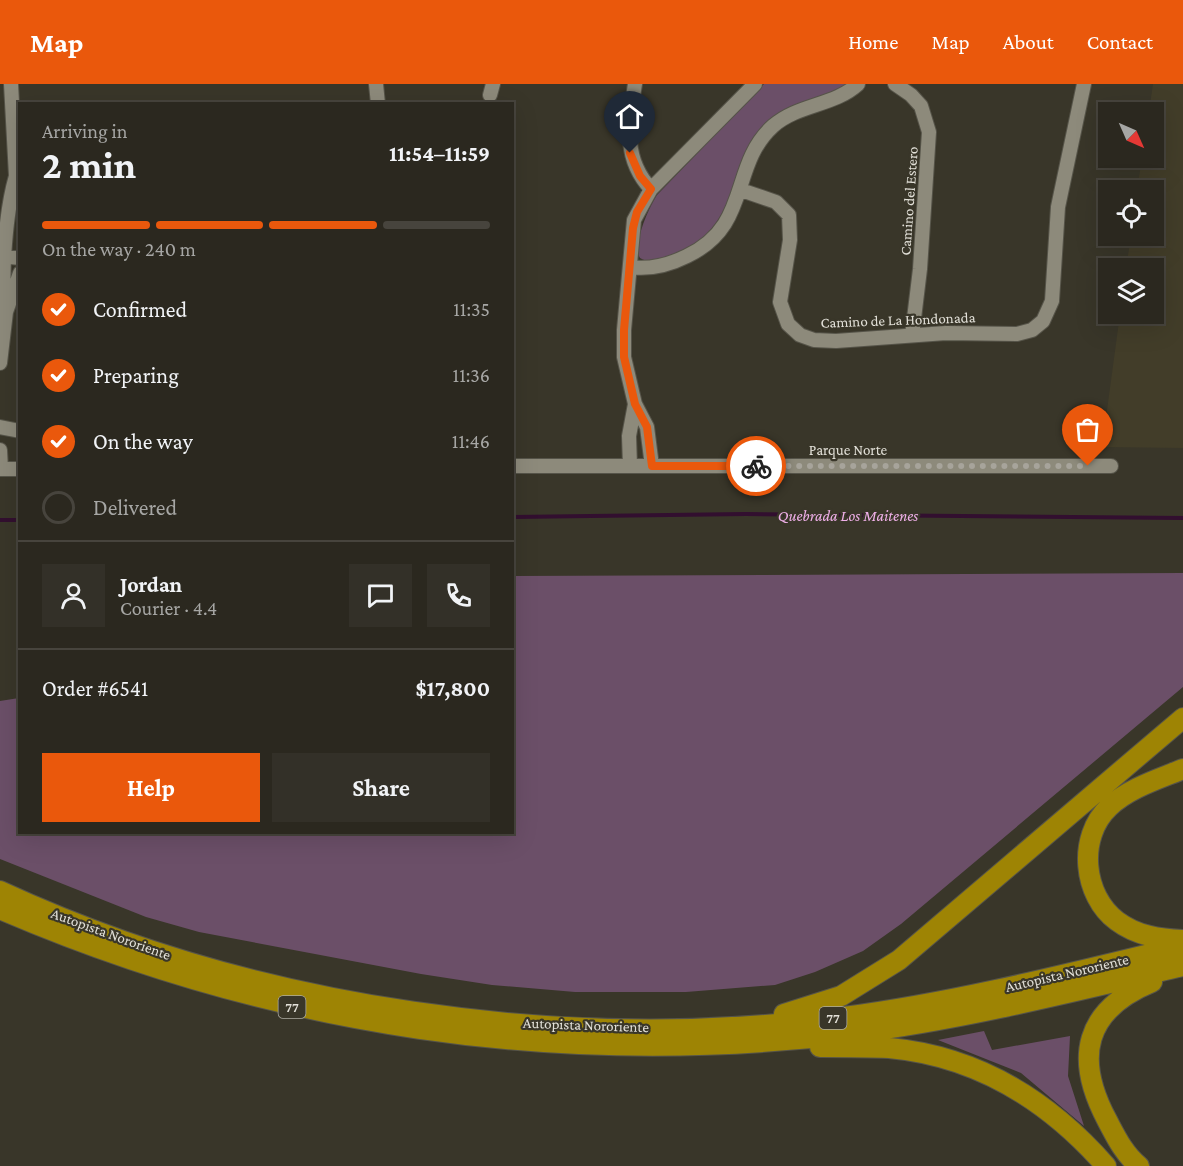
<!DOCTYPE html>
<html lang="en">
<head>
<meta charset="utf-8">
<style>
  body { margin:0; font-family:"Crimson Pro",serif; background:#333028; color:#f1f3f6; height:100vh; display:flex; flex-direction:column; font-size:22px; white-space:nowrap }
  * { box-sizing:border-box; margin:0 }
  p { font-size:20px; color:#a6a6a4 }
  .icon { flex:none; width:33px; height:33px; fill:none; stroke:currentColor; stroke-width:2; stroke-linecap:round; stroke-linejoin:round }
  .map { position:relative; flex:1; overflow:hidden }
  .side { position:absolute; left:18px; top:18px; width:496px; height:732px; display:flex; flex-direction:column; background:#2b281f; border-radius:0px; box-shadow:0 6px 24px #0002,0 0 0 2px #47443d }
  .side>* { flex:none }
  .needle { width:39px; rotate:135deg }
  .buttons { position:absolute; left:1098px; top:18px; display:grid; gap:12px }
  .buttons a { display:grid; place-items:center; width:66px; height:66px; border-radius:0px; background:#2b281f; box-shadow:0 6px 24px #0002,0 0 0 2px #47443d; font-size:30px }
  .pin { position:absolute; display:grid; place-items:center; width:51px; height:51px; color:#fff; margin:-62px -26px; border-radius:50% 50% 50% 0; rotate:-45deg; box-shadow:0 0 6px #0007 }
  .pin .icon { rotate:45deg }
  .courier { position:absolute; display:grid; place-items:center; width:60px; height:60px; margin:-30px; border:4px solid #ea580c; border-radius:50%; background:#fff; color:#222; box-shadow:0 2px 8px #0007 }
  .summary em { font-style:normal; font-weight:700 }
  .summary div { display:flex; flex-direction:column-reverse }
  .summary { display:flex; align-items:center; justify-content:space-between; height:102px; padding:0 24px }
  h1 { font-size:39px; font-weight:700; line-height:45px }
  .bar { display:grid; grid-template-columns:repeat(4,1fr); gap:9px 6px; align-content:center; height:72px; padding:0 24px }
  .bar i { height:8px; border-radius:4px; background:#47443d }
  .bar .current { background:#ea580c }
  .bar p { grid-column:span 4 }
  .line { display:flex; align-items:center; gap:15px; padding:0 24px; border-top:2px solid #47443d }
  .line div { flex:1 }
  .round { display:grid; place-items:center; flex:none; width:63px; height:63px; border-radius:0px; background:#333028 }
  ol { padding:0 24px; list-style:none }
  li { display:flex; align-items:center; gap:18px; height:66px }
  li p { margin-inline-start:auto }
  li .icon { padding:6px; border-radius:50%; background:#ea580c; color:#fff; stroke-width:4 }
  li:last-child { color:#a6a6a4 }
  li i { width:33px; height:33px; border:3px solid #47443d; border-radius:50% }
  .cta { display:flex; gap:12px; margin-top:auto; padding:12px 24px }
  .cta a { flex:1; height:69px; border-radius:0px; background:#ea580c; color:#fff; font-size:24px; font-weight:700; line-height:69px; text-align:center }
  .cta a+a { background:#333028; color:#f1f3f6 }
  header { display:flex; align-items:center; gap:36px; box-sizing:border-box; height:84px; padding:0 30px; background:#ea580c; color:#fff }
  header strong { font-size:28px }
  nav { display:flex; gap:33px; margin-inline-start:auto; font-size:21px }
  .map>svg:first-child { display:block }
  .built { fill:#423d29 }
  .green { fill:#6b4f68 }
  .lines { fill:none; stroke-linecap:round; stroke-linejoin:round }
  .stream { stroke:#320f2f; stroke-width:4 }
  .minor-casing { stroke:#565449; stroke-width:16 }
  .highway-casing { stroke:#565449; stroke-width:22 }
  .minor { stroke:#8d8a7b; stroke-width:14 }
  .highway { stroke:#9e8404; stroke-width:20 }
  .done { stroke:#a7a49b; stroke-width:6; stroke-dasharray:0 10.8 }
  .route { stroke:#ea580c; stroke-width:8 }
  .labels { text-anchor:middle; stroke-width:4.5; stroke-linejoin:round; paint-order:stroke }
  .shield { fill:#393629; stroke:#afada4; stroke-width:1.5 }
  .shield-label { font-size:14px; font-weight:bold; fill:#e2e0d8 }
  .street-label { font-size:15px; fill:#e2e0d8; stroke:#393629 }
  .water-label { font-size:16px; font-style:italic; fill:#f0b0e9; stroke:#393629 }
</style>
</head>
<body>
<header>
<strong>Map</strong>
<nav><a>Home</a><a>Map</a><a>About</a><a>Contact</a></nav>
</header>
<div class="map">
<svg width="1183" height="1082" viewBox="0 0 1183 1082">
  <rect width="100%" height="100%" fill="#393629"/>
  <!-- built -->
  <path class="built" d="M1153 0H1183V364L1102 363 1120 230H1154V184H1126L1131 152H1154V106H1137L1142 74H1154V28H1149Z"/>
  <!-- green -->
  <path class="green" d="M764 0H847C823 17 792 15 770 38 725 84 740 148 671 172 661 175 649 180 640 174 632 161 649 123 657 111Z
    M1183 489V603L901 840 863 867 815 888 775 901 686 908H575L492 901 421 890 199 848 146 833 0 775V617L19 614 20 748H513V492Z
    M984 947 992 966 1070 952 1068 992 1084 1042 1021 989 938 956Z"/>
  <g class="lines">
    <!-- stream -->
    <path class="stream" d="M513 433 746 430 1183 434
      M0 436H20"/>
    <!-- minor casing -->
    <g class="minor-casing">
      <path id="minor" d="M11 0 16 92 19 99
        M376 0 378 20
        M635 0C629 39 622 74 651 105
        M895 0 911 11 921 22 929 48 920 185 912 251
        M490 11 493 0
        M741 106 776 118 789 131 790 156 780 218 788 240 800 251 814 256 836 257 946 249 1017 250 1032 246 1043 237 1052 217 1058 123 1084 0
        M0 172 20 174
        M630 183C651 186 669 181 687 172 752 141 729 82 773 42 798 20 834 22 858 0
        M6 228C0 193 6 126 16 92
        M0 279 6 228 20 189
        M0 343 20 347
        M0 366 1 385
        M513 382H1111
        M630 382 629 352 635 320
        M652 382 647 343 635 320 624 273V246L634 136 651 105 755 0
        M0 385H20"/>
    </g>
    <!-- highway casing -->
    <g class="highway-casing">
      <path id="highway" d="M1183 685C1159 695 1129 704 1109 723 1077 753 1083 812 1117 837 1137 852 1160 855 1183 856
        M0 807C255 925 565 969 844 933 958 918 1071 889 1183 862
        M0 825C272 942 561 986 856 949 966 935 1075 907 1183 882
        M784 930 841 912 899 876 1183 634
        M820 963C843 963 866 963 889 964 977 972 1049 1017 1106 1082
        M1139 1082C1124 1070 1116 1053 1107 1036 1074 974 1084 926 1152 898"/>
    </g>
    <!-- minor -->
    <use href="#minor" class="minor"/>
    <!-- highway -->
    <use href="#highway" class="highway"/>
  </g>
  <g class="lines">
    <!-- done -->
    <path class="done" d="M756 382H1088"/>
    <!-- route -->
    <path class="route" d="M630 69 640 92 651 105 637 128 633 144 624 246V273L635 320 647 343 652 382H756"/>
  </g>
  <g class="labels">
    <!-- shield labels -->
    <g class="shield">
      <rect x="278.5" y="912" width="27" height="22" rx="4.5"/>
      <rect x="819.5" y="923" width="27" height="22" rx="4.5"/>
    </g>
    <g class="shield-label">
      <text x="292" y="928">77</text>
      <text x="833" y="939">77</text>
    </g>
    <!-- street labels -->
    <g class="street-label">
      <text transform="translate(909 117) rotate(-86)" y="5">Camino del Estero</text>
      <text transform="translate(898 236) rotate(-2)" y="5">Camino de La Hondonada</text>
      <text x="848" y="371">Parque Norte</text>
      <text transform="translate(111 850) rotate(20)" y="5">Autopista Nororiente</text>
      <text transform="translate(1067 889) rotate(-13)" y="5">Autopista Nororiente</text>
      <text transform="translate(586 941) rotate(2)" y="5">Autopista Nororiente</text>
    </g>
    <!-- water labels -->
    <g class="water-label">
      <text x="848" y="437">Quebrada Los Maitenes</text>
    </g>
  </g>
</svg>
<div class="buttons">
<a><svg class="needle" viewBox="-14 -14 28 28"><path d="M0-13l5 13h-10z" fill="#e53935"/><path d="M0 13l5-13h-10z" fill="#a6a6a4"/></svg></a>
<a><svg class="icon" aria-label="locate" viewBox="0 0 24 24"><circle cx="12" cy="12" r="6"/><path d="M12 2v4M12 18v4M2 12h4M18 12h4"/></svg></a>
<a><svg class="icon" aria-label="layers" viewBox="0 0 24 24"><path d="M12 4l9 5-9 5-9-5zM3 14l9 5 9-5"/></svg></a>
</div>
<div class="pin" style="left:1088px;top:382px;background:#ea580c"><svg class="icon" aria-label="bag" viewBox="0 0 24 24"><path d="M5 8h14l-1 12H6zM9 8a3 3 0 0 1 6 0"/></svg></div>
<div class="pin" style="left:630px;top:69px;background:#1f2937"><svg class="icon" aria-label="home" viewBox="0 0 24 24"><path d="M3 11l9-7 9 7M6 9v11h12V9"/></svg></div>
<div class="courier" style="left:756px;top:382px"><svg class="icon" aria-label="bike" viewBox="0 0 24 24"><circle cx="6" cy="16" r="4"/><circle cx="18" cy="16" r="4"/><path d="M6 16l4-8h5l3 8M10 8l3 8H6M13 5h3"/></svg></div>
<section class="side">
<div class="summary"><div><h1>2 min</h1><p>Arriving in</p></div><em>11:54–11:59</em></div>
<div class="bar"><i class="current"></i><i class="current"></i><i class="current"></i><i></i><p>On the way · 240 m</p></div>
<ol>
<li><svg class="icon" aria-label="check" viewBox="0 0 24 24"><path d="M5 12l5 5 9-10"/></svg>Confirmed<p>11:35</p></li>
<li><svg class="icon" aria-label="check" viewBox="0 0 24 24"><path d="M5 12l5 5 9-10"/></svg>Preparing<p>11:36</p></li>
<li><svg class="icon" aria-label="check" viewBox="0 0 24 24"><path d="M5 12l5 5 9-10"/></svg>On the way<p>11:46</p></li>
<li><i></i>Delivered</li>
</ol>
<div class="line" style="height:108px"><a class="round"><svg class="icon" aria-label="person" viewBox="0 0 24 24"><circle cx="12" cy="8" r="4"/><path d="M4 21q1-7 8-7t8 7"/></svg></a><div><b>Jordan</b><p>Courier · 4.4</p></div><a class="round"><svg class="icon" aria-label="chat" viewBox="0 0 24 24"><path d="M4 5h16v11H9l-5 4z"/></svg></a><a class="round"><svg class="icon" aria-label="phone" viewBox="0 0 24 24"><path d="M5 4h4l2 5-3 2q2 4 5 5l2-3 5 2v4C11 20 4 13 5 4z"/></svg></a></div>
<div class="line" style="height:78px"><div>Order #6541</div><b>$17,800</b></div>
<div class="cta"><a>Help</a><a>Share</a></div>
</section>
</div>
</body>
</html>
